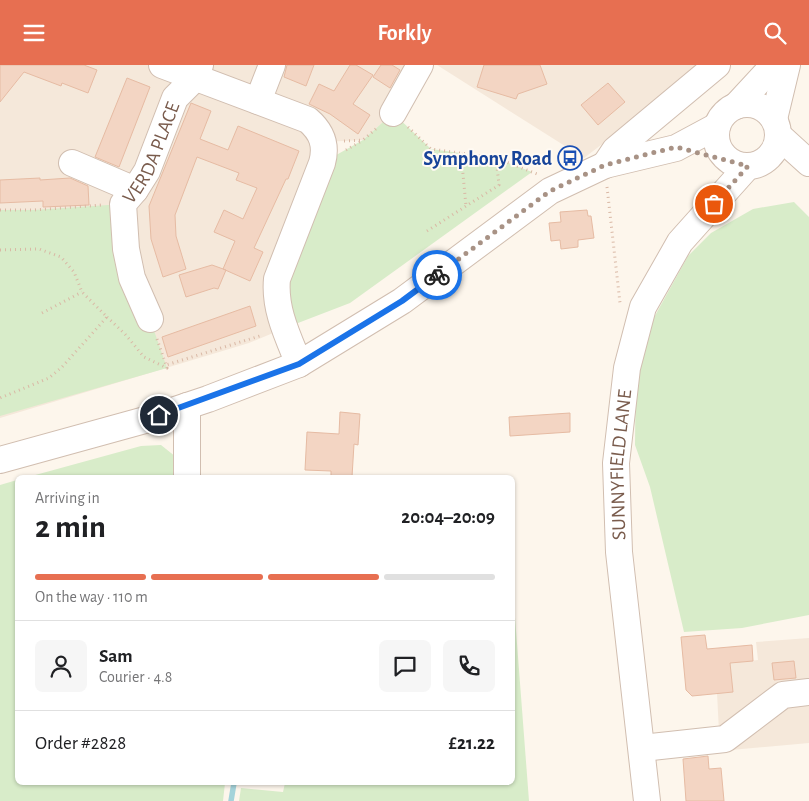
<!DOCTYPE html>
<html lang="en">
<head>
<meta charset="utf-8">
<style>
  body { margin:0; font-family:"Alegreya Sans",sans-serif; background:#f6f6f6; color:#202124; height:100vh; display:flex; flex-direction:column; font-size:19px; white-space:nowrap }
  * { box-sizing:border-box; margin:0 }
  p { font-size:16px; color:#757577 }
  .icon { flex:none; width:28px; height:28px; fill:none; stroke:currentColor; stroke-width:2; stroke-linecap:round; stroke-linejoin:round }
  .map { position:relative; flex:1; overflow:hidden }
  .details { position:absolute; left:15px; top:410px; width:500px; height:310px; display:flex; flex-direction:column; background:#fff; border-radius:8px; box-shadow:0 1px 4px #0004 }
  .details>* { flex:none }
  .pin { position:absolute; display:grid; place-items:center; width:42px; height:42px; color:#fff; margin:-21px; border:2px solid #fff; border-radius:50%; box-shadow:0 1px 5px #0007 }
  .courier { position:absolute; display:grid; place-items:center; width:50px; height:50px; margin:-25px; border:4px solid #1a73e8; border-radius:50%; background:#fff; color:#222; box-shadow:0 1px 6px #0007 }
  .overview em { font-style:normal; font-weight:700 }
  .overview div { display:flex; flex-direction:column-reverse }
  .overview { display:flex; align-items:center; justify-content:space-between; height:85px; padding:0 20px }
  h1 { font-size:32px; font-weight:700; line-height:38px }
  .bar { display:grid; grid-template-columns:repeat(4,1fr); gap:8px 5px; align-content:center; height:60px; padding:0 20px }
  .bar i { height:6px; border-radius:4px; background:#e0e0e0 }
  .bar .selected { background:#e76f51 }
  .bar p { grid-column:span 4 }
  .line { display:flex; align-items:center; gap:12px; padding:0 20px; border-top:1px solid #e0e0e0 }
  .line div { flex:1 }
  .round { display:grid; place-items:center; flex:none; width:52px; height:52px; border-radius:8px; background:#f6f6f6 }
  header { display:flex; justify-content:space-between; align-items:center; height:65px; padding:0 20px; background:#e76f51; color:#fff; font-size:22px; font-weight:700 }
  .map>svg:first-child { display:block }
  .residential { fill:#f5e8da }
  .green { fill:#d8ecc9 }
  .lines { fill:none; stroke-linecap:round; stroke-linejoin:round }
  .stream { stroke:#a5d3da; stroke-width:5.5 }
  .building { fill:#f3d5c3; stroke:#e6bba3 }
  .minor-casing { stroke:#d1beb0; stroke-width:28 }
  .path { stroke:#d9b8a5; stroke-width:3; stroke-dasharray:1 4; stroke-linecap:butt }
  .minor { stroke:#fff; stroke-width:26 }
  .done { stroke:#a89285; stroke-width:5; stroke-dasharray:0 9 }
  .route { stroke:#1a73e8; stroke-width:6 }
  .labels { text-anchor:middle; stroke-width:4; stroke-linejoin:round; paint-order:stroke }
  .street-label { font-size:20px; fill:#7a5c4d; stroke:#fffaf3 }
  .transit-label { font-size:20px; font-weight:bold; fill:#164399; stroke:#fffaf3; text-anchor:end }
</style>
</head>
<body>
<header><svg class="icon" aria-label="menu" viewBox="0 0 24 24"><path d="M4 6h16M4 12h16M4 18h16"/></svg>Forkly<svg class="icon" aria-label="search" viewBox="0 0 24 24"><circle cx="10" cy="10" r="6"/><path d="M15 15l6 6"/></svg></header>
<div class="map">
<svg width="809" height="736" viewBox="0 0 809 736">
  <rect width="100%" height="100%" fill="#fdf6ec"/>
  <!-- residential -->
  <path class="residential" d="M0 0H424L393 48 363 75 324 77 285 263 249 278 0 353Z
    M437 0H705L584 93Z
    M809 573V678L720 686 717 628 730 598 758 595 756 577Z"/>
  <!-- green -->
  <path class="green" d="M393 48 431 84 496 93 532 107 350 238 285 263 277 233 322 98 363 75Z
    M794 137 809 152V550L742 563 684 567 650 422 635 380 636 285 688 191 711 168 753 144Z
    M123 139 150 254 167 303 0 351V145H34Z
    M161 380 176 392 179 412H28L141 381Z
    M17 415 18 718H225L223 736H0V420Z
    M513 526 529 736H239L241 723 283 727 285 718H512Z"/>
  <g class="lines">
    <!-- stream -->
    <path class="stream" d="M231 736 234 718"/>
  </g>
  <!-- building -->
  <path class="building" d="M0 0H84L97 5 88 28 62 18 61 21 24 7 0 37Z
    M287 0H314L306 21 284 12Z
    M350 0H356L373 10 353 39 370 50 358 69 330 49 309 39 319 19 334 26Z
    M381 0H392L400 5 390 23 373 12Z
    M484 0H540L547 19 518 29 516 34 477 22Z
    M127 13 150 22 119 102 95 92Z
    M608 18 625 37 598 60 581 40Z
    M191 38 211 46 200 74 228 85 238 61 299 86 288 114H286L254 183 263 187 250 216 223 204 235 176 214 167 224 145 243 154 257 123 236 115 239 108 197 92 175 150 176 171 186 204 163 212 151 174 149 141Z
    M40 113V115L70 113 88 121 89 140 43 142V136L0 138V115Z
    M587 145 588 151H591L594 173 578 175V182L561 184 560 175 551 176 549 158 561 157 560 147Z
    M212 200 226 205 218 224 214 223 186 232 179 210Z
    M250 241 256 261 168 292 162 272Z
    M340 347 360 349 358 380 354 379 352 412H331V406L305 405 307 367 339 369Z
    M570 348V367L510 371 509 352Z
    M705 570 707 584 752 580 753 596 730 598 733 627 692 631 686 625 681 572Z
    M794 596 796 613 774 615 772 598Z
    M708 691 709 704 721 703 724 736H686L683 694Z"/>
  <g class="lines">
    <!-- minor casing -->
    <g class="minor-casing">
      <g id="minor">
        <path d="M162 0 308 55C322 67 327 80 322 98L277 214C274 244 288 272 299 299"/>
        <path d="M258 36 272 0"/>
        <circle cx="747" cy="70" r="31"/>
        <path d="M736 41 774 0"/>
        <path d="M393 48 420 0"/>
        <path d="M774 54 787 0"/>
        <path d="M778 70 809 98"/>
        <path d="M72 98 135 125"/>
        <path d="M605 100 615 85 717 0"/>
        <path id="s1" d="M150 254 132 213 126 184 123 139 135 125 147 106 175 33 195 13 200 0"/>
        <path d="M0 395 145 355 208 334 299 299 402 236 550 126 605 100 676 83 717 61"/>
        <path d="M187 412V341"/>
        <path d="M642 683 725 674 783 630 809 627"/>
        <path id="s2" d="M647 736 619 487 616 398 627 303 643 242 680 177 748 101"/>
      </g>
    </g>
    <!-- path -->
    <path class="path" d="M408 62 431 84 496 93 537 109
      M344 76 363 75 378 62
      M346 85 363 75
      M461 88 466 141
      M607 122 620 238
      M0 145H34L102 140
      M427 166 499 120 496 93
      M0 185 39 184 61 192 74 207 82 227 107 252 62 302 49 313 0 333
      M42 248 82 227
      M107 252 125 269 144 292 167 303 166 300 263 270
      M157 274 166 300"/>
    <!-- minor -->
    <use href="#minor" class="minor"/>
  </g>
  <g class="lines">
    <!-- done -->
    <path class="done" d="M437 210 550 126 605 100 676 82 748 101 714 139"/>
    <!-- route -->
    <path class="route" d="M159 350 299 299 402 236 437 210"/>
  </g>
  <!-- icons -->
  <defs>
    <g id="bus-ring" transform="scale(1.25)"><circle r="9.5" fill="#fffaf3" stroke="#1a4fb4" stroke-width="1.5"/><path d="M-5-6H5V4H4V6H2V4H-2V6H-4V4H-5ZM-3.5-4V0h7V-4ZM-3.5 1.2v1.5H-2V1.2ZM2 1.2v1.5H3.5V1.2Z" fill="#1a4fb4"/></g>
  </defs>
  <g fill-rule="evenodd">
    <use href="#bus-ring" x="570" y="93"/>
  </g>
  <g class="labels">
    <!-- street labels -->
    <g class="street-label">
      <text dy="7" stroke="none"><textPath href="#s1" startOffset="179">VERDA PLACE</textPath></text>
      <text dy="7" stroke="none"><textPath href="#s2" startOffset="338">SUNNYFIELD LANE</textPath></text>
    </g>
    <!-- transit labels -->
    <g class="transit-label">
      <text x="552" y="100">Symphony Road</text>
    </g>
  </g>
</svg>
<div class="pin" style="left:714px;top:139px;background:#ea580c"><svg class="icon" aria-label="bag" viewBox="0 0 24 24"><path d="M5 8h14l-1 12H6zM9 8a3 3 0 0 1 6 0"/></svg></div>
<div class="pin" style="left:159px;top:350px;background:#1f2937"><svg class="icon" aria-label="home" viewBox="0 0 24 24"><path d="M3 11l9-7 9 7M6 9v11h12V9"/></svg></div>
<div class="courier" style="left:437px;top:210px"><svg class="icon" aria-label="bike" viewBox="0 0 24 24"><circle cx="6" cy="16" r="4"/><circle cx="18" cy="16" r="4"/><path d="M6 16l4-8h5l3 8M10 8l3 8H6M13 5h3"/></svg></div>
<section class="details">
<div class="overview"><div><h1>2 min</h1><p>Arriving in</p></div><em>20:04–20:09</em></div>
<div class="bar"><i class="selected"></i><i class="selected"></i><i class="selected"></i><i></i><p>On the way · 110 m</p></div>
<div class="line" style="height:90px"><a class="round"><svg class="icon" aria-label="person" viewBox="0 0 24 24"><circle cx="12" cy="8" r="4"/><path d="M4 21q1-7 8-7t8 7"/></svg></a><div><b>Sam</b><p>Courier · 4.8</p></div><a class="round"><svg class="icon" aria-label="chat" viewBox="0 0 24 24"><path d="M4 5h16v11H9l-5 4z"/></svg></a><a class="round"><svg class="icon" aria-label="phone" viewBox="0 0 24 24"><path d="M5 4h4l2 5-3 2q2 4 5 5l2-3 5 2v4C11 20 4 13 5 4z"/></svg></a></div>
<div class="line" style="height:65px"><div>Order #2828</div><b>£21.22</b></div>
</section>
</div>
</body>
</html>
